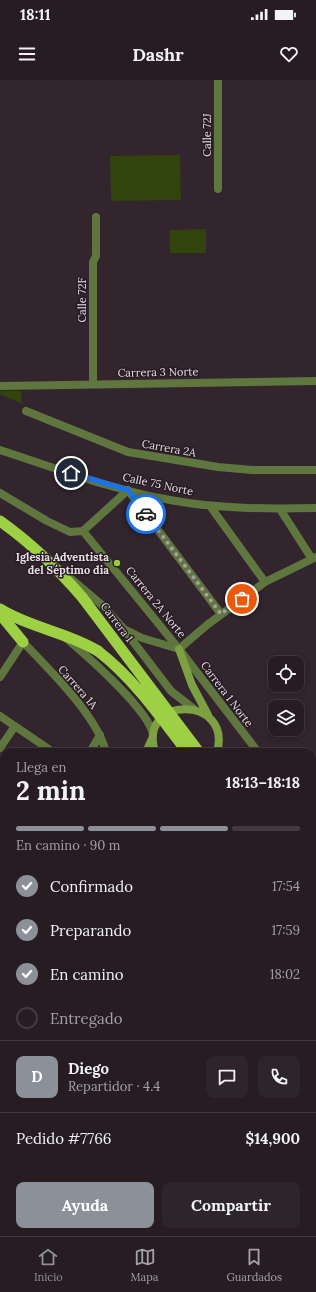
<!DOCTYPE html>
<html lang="es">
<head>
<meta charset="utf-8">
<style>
  body { margin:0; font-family:Lora,serif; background:#2e252a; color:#f1f3f6; height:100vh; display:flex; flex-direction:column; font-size:15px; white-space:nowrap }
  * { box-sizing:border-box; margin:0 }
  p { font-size:13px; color:#a4a1a5 }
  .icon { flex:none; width:22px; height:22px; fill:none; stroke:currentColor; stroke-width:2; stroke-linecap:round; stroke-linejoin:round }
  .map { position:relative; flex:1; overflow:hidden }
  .drawer { position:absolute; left:0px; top:668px; width:316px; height:488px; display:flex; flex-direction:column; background:#261c22; border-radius:12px 12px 0 0; box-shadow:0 2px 6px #0003,0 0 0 1px #423a40 }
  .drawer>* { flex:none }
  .buttons { position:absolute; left:268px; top:576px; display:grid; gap:8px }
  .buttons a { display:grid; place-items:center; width:36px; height:36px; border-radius:8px; background:#261c22; box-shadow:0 2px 6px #0003,0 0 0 1px #423a40; font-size:20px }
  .pin { position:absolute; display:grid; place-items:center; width:34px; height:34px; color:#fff; margin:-17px; border:2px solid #fff; border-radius:50%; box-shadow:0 1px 4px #0007 }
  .courier { position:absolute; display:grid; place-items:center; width:40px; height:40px; margin:-20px; border:3px solid #1a73e8; border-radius:50%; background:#fff; color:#222; box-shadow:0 1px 5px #0007 }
  .head em { font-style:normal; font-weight:800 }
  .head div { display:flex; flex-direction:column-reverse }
  .head { display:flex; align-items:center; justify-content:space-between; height:68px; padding:0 16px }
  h1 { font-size:26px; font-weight:800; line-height:30px }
  .bar { display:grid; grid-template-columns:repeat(4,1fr); gap:6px 4px; align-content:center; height:48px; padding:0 16px }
  .bar i { height:5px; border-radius:3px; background:#423a40 }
  .bar .selected { background:#8c9099 }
  .bar p { grid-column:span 4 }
  .line { display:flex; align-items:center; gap:10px; padding:0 16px; border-top:1px solid #423a40 }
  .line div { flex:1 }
  .round { display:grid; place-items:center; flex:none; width:42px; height:42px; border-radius:8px; background:#2e252a }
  ol { padding:0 16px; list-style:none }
  li { display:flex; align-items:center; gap:12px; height:44px }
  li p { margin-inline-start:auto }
  li .icon { padding:4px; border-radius:50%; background:#8c9099; color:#fff; stroke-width:4 }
  li:last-child { color:#a4a1a5 }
  li i { width:22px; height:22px; border:2px solid #423a40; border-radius:50% }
  .primary-button { display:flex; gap:8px; margin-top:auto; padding:8px 16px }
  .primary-button a { flex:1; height:46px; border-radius:8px; background:#8c9099; color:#fff; font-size:16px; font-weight:800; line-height:46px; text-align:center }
  .primary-button a+a { background:#2e252a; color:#f1f3f6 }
  .status { display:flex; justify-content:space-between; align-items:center; height:28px; padding:0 20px; background:#261c22; direction:ltr }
  .status svg { height:11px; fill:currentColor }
  header { display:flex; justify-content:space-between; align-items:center; height:52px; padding:0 16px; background:#261c22; font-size:18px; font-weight:800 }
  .menu { display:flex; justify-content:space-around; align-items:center; height:56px; border-top:1px solid #423a40; background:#261c22; font-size:11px; color:#a4a1a5 }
  .menu a { display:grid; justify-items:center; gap:2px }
  .menu .selected { color:#8c9099 }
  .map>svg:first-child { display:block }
  .green { fill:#30440c }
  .water { fill:#34002c; stroke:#6a4364 }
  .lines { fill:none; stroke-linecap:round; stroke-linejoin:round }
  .river { stroke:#34002c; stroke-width:12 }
  .minor { stroke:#5f763e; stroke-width:8 }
  .tertiary { stroke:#5f763e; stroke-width:8 }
  .secondary { stroke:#7da043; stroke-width:8 }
  .trunk { stroke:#9ed044; stroke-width:11 }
  .trunk-bridge { stroke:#9ed044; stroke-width:11 }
  .done { stroke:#a89ea5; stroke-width:4; stroke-dasharray:0 7.2 }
  .route { stroke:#1a73e8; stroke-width:5 }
  .poi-dot { fill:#98cb37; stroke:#281c24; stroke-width:1.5 }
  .labels { text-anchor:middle; stroke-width:3; stroke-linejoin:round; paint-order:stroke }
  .street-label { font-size:11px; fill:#e8dfe5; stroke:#281c24 }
  .poi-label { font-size:11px; font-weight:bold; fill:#e8dfe5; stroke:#281c24; text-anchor:end }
</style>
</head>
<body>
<div class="status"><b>18:11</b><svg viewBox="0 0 49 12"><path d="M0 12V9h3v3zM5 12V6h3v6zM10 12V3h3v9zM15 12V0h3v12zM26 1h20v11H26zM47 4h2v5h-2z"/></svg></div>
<header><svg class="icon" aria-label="menu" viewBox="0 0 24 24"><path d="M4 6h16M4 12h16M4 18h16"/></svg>Dashr<svg class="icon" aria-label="heart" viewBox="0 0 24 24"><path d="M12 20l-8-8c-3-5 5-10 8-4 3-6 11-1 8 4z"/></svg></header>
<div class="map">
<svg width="316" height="1156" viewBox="0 0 316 1156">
  <rect width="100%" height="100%" fill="#32252e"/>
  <!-- green -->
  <path class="green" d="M180 75 181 120 111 121 110 76Z
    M206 149V173H170V150Z
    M0 311H21L22 324 0 314Z
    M312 1044 316 1049V1156H144L149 1152H312Z"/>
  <!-- water -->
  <path class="water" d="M4 1133V1149L0 1153V1136Z"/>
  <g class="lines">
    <!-- river -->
    <path class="river" d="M3 1156 7 1152"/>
    <!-- minor -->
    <path class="minor" d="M218 0V109
      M93 304V182L96 176V137
      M0 306 316 301
      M26 331 128 372 218 387 252 390H316
      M0 370C56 388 112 410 170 420 218 429 267 429 316 428
      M0 413 47 441 70 452 83 451
      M210 426 265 502
      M280 429 312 479
      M83 451 179 569 258 672
      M83 451 128 410 221 534
      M179 569 207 545 265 502 316 477
      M0 597 23 562
      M0 636 53 672
      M0 668 15 646
      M90 672 100 655
      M312 713 316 710
      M0 731 4 725
      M312 745 316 751
      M0 755 4 759
      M0 880 4 883
      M312 907 315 931 312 946
      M0 964 4 967
      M0 1019 4 1023
      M312 1044 316 1049
      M0 1075 4 1079
      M0 1120 4 1116
      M36 1156 41 1152
      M144 1156 149 1152"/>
    <!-- tertiary -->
    <path class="tertiary" d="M69 497 102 525 122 547 171 611 194 629
      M126 550 142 558 179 569
      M67 559C87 576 150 631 153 655
      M23 562C49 589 97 636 106 672
      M312 867 316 865"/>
    <!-- secondary -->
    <path class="secondary" d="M179 569 192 605 208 635
      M146 672 152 659
      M155 672C137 615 233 615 217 672
      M0 924 4 919
      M0 938 4 934"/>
    <!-- trunk -->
    <path class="trunk" d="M0 441C31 463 57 488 82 517
      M0 529C30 548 67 552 98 571
      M0 534 23 562
      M312 822 316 827
      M312 842 316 848"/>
    <!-- trunk-bridge -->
    <path class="trunk-bridge" d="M82 517 199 672
      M98 571C134 599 159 635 187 672"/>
  </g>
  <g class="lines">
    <!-- done -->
    <path class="done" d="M146 434 221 534 242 519"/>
    <!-- route -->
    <path class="route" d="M71 393 128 410 146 434"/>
  </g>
  <!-- markers -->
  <circle class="poi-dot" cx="117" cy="483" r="4"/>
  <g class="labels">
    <!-- street labels -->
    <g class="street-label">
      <text transform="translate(207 55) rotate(-90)" y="4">Calle 72J</text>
      <text transform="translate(82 220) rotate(-90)" y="4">Calle 72F</text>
      <text transform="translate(158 292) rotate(-1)" y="4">Carrera 3 Norte</text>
      <text transform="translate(169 368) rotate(10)" y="4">Carrera 2A</text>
      <text transform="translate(158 404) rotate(12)" y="4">Calle 75 Norte</text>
      <text transform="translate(156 522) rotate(51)" y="4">Carrera 2A Norte</text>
      <text transform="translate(117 542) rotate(53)" y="4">Carrera 1</text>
      <text transform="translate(78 607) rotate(49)" y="4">Carrera 1A</text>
      <text transform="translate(227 614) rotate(53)" y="4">Carrera 1 Norte</text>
    </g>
    <!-- poi labels -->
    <g class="poi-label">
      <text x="109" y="481">Iglesia Adventista<tspan x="109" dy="13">del Séptimo dia</tspan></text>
    </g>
  </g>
</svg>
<div class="buttons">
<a><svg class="icon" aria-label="locate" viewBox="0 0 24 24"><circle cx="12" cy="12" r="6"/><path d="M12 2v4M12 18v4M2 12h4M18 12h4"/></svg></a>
<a><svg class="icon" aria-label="layers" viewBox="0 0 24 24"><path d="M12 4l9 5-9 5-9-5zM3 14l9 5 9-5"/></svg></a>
</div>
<div class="pin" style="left:242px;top:519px;background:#ea580c"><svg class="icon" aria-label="bag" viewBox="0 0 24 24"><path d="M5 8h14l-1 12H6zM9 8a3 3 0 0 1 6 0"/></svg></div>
<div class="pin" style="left:71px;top:393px;background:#1f2937"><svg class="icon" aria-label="home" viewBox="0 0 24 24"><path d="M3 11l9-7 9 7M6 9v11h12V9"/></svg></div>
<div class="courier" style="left:146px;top:434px"><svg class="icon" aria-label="car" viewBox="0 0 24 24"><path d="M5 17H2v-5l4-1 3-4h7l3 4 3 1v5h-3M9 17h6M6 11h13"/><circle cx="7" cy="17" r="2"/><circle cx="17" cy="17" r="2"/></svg></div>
<section class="drawer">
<div class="head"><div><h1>2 min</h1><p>Llega en</p></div><em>18:13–18:18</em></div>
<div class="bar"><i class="selected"></i><i class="selected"></i><i class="selected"></i><i></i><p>En camino · 90 m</p></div>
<ol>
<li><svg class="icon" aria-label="check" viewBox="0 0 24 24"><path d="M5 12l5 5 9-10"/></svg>Confirmado<p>17:54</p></li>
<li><svg class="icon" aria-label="check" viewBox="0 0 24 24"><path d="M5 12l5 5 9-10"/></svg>Preparando<p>17:59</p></li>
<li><svg class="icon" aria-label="check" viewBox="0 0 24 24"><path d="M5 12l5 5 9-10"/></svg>En camino<p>18:02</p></li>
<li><i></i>Entregado</li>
</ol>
<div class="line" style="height:72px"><b class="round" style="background:#8c9099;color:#fff">D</b><div><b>Diego</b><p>Repartidor · 4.4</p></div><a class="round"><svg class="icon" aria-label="chat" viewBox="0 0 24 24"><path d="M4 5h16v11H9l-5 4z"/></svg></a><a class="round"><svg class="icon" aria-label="phone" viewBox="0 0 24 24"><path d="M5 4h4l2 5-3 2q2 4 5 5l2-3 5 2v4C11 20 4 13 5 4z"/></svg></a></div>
<div class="line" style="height:52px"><div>Pedido #7766</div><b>$14,900</b></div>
<div class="primary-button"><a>Ayuda</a><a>Compartir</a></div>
</section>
</div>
<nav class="menu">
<a class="selected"><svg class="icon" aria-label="home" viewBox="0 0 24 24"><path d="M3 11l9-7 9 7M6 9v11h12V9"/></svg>Inicio</a>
<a><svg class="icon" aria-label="map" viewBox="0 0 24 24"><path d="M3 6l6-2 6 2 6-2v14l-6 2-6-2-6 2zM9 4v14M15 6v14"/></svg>Mapa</a>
<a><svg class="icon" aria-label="saved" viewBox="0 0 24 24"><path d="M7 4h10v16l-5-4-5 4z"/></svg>Guardados</a>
</nav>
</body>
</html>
